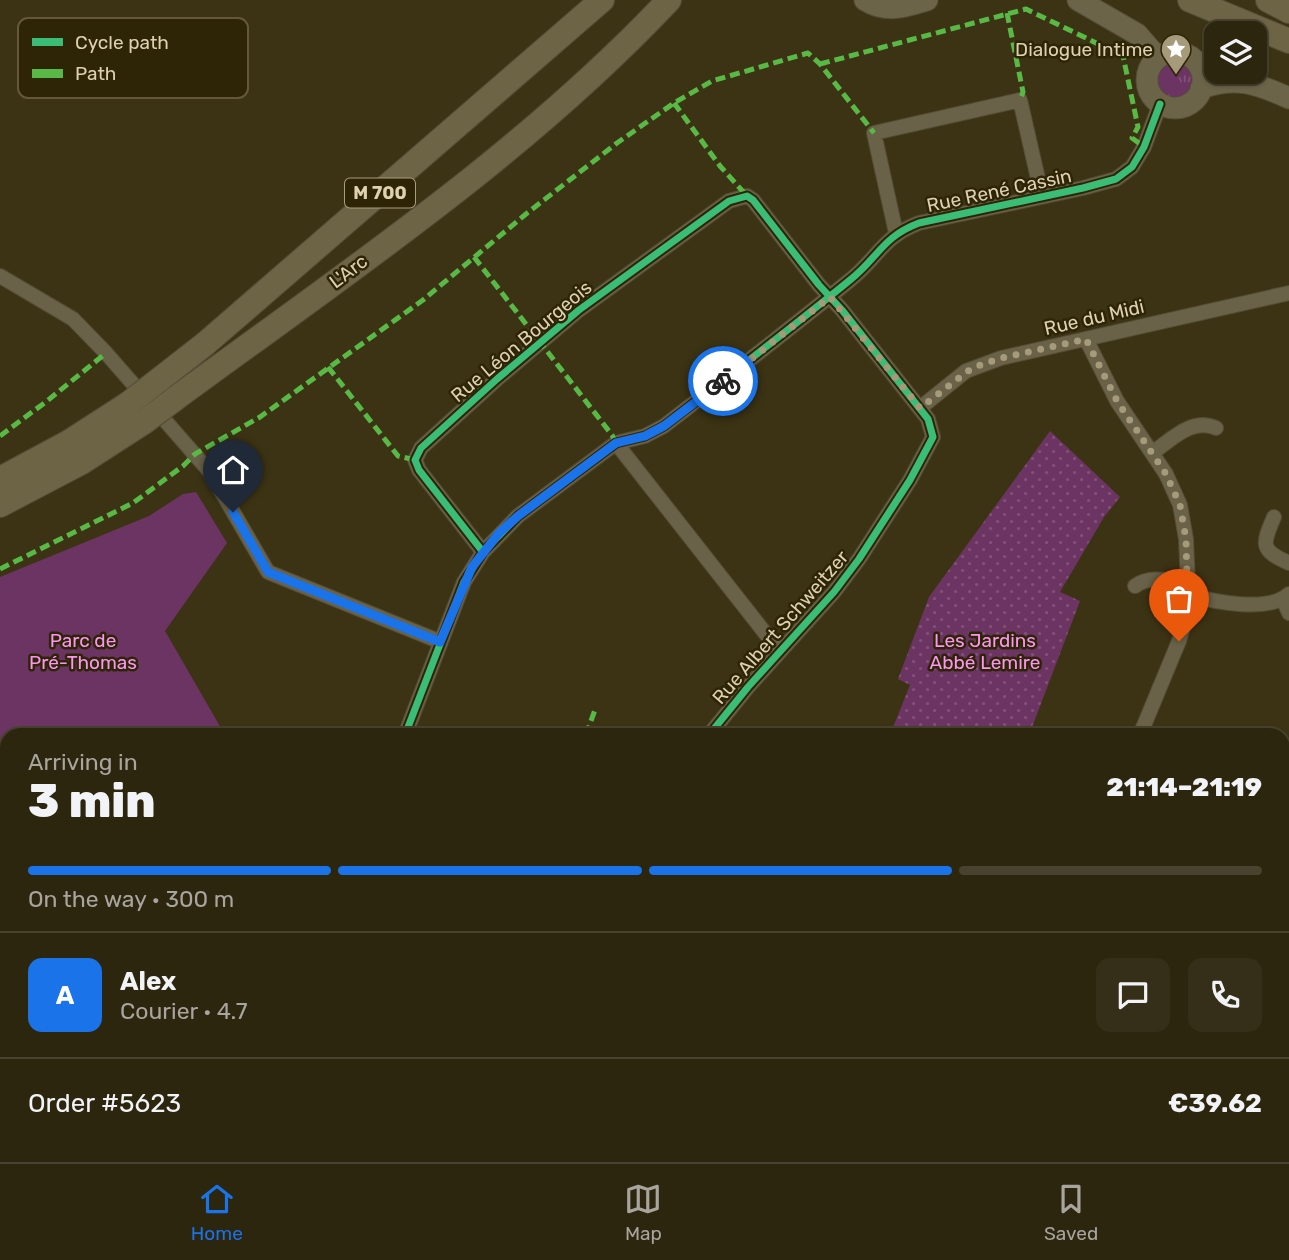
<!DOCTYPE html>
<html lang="en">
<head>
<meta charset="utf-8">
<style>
  body { margin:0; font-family:Rubik,sans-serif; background:#352e18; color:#f1f3f6; height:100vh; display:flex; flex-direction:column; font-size:26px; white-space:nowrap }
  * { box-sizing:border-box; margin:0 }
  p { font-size:23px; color:#a7a59e }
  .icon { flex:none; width:38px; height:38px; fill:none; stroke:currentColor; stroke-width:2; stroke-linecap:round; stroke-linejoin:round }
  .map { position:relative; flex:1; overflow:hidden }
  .drawer { position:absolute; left:0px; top:728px; width:1290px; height:434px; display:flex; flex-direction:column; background:#2d260f; border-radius:21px 21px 0 0; box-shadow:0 2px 5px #0004,0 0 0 2px #48432f }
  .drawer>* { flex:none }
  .tools { position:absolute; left:1204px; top:21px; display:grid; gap:14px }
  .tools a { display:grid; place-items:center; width:63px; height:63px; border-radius:14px; background:#2d260f; box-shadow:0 2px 5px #0004,0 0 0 2px #48432f; font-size:35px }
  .pin { position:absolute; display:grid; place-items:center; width:60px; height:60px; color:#fff; margin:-72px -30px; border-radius:50% 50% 50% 0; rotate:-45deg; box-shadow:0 0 7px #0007 }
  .pin .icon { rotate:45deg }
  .courier { position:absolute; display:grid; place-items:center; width:70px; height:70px; margin:-35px; border:5px solid #1a73e8; border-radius:50%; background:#fff; color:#222; box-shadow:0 2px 9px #0007 }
  .overview em { font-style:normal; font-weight:800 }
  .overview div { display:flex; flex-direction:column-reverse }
  .overview { display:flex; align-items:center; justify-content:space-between; height:119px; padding:0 28px }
  h1 { font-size:46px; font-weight:800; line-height:52px }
  .bar { display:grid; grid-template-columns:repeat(4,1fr); gap:10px 7px; align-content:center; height:84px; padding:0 28px }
  .bar i { height:9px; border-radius:5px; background:#48432f }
  .bar .on { background:#1a73e8 }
  .bar p { grid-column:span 4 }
  .line { display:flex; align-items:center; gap:18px; padding:0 28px; border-top:2px solid #48432f }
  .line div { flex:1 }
  .round { display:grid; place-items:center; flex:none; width:74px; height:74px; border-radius:14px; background:#352e18 }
  .tabs { display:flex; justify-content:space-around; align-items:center; height:98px; border-top:2px solid #48432f; background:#2d260f; font-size:19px; color:#a7a59e }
  .tabs a { display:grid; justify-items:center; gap:4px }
  .tabs .on { color:#1a73e8 }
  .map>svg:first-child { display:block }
  .grass { fill:url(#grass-tufts) }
  .park { fill:#6c3463 }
  .garden { fill:url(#garden-dots) }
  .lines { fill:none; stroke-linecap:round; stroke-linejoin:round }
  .stream { stroke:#1c2e2f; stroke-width:4.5 }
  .minor-casing { stroke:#544c35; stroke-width:16 }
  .secondary-casing { stroke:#544c35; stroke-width:23 }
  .trunk-casing { stroke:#544c35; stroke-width:26 }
  .minor { stroke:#696148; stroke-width:14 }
  .secondary { stroke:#6c6449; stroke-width:21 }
  .trunk { stroke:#6d6446; stroke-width:24 }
  .trunk-bridge-casing { stroke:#544c35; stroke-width:26; stroke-linecap:butt }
  .trunk-bridge { stroke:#6d6446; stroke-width:24 }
  .quiet { stroke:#58b947; stroke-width:5; stroke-dasharray:10 5; stroke-linecap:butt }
  .cycleway-casing { stroke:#2e2507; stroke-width:11 }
  .cycleway { stroke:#3abd76; stroke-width:7 }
  .done { stroke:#a59a79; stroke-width:7; stroke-dasharray:0 12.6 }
  .route { stroke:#1a73e8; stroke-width:9 }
  .labels { text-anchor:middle; stroke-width:5; stroke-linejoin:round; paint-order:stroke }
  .shield { fill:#2e2507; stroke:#a89d7d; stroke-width:2 }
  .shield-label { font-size:18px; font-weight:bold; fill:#ddd1b0 }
  .poi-label { font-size:19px; fill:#ddd1b0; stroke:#2e2507; text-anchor:end }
  .street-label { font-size:19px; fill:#ddd1b0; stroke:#2e2507 }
  .park-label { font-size:19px; fill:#fc95f2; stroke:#2e2507 }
  .key { fill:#2e2507; stroke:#63593a; stroke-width:2 }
  .key-label { font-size:19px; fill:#ddd1b0 }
</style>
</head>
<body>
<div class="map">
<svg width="1289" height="1162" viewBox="0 0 1289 1162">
  <defs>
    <pattern id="grass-tufts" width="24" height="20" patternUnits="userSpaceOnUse" patternTransform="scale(1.75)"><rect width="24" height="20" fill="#6c3463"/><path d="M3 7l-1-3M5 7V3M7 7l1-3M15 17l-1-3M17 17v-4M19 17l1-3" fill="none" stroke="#815077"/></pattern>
    <pattern id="garden-dots" width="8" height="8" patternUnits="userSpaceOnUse" patternTransform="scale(1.75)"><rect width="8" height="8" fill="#6c3463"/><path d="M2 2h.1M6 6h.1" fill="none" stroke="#815077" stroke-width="1.8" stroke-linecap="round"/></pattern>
  </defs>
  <rect width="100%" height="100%" fill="#3c3314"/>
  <!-- grass -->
  <path class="grass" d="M1155 81a19 19 0 1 1 38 0a19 19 0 1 1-38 0Z"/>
  <!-- park -->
  <path class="park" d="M196 492 227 543 165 631 225 735H7V1155H65L57 1162H0V577L149 516 183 494Z"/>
  <!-- garden -->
  <path class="garden" d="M1050 431 1120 497 1104 517 1060 592 1080 601 1029 735H890L910 685 898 679 929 597Z"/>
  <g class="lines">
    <!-- stream -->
    <path class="stream" d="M0 791 7 793"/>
    <!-- minor casing -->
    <g class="minor-casing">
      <path id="minor" d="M896 233 874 133 1020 100 1042 196
        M0 276 73 319 106 353 210 472 268 572 441 642
        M1086 339 1117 401 1166 474 1180 505 1186 539 1189 607 1179 641 1140 735
        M920 408 966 371 1001 358 1289 293
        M616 443 780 652
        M1152 453C1171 440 1192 417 1216 428
        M1274 517C1262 545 1260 550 1289 563
        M483 552 419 470 415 460 421 448 497 379 579 310 729 201 747 196 753 200 819 285 842 310 928 419 933 437 910 480 859 559 834 592 748 687 709 735
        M1135 586C1150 575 1170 581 1187 582
        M1190 595C1215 602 1268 613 1289 594
        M1283 599 1289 613
        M405 735 464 582 483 552 518 516 616 443 645 436 664 426C726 378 789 330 850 280 878 258 882 237 919 223L1083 188 1116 179 1132 167 1144 147 1160 104
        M1283 818 1289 820
        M1283 1080 1289 1082
        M451 1155 455 1162
        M933 1156 945 1162
        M80 1162 88 1155
        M573 1162 578 1155
        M763 1162 768 1155"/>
    </g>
    <!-- secondary casing -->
    <g class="secondary-casing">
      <path id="secondary" d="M865 0C885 13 905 7 927 0
        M1078 0 1137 34 1157 57
        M1147 80a28 28 0 1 1 56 0a28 28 0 1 1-56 0Z
        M1201 88C1237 76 1256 83 1289 98
        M1283 1125 1289 1115
        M1261 1162 1265 1155"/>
    </g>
    <!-- trunk casing -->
    <g class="trunk-casing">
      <path id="trunk" d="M1190 0 1289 41
        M1268 0 1289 11
        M155 383 205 344 602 0
        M172 401C343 275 523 155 669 0
        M0 479 69 442 128 404
        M0 505 82 462 144 422"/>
    </g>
    <!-- minor -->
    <use href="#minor" class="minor"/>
    <!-- secondary -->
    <use href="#secondary" class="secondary"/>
    <!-- trunk -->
    <use href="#trunk" class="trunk"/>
    <!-- trunk-bridge casing -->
    <g class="trunk-bridge-casing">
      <path id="trunk-bridge" d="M128 404 155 383
        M144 422 172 401"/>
    </g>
    <!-- trunk-bridge -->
    <use href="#trunk-bridge" class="trunk-bridge"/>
    <!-- quiet -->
    <path class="quiet" d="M1007 13 1023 92 1020 100
      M820 64 1026 9 1123 56 1138 127 1132 138 1144 147
      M674 103 720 166 747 196
      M474 257 612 435 616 443
      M328 367 398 456 415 460
      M0 436 47 401 106 353
      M0 569 133 503 183 466 195 454 260 417 423 300 526 214 617 143 674 103 712 81 808 53 820 64 874 133
      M586 735 596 707"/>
    <!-- cycleway casing -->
    <g class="cycleway-casing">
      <path id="cycleway" d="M483 552 419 470 415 460 421 448 497 379 579 310 729 201 747 196 753 200 819 285 842 310 928 419 933 437 910 480 859 559 834 592 748 687 709 735
        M405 735 464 582 483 552 518 516 616 443 645 436 664 426C726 378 789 330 850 280 878 258 882 237 919 223L1083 188 1116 179 1132 167 1144 147 1160 104"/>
    </g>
    <!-- cycleway -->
    <use href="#cycleway" class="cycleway"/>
  </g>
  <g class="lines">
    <!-- done -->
    <path class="done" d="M723 381 830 297 920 408 972 368 1001 358 1086 339 1117 401 1166 474 1180 505 1186 539 1187 582 1190 595 1179 641"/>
    <!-- route -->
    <path class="route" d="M233 512 268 572 440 642 472 567 499 533 518 516 616 443 645 436 664 426 723 381"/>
  </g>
  <!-- icons -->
  <defs>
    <g id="sight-pin" transform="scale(1.575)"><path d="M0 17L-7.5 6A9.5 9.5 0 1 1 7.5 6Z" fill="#a59a79" stroke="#2e2507"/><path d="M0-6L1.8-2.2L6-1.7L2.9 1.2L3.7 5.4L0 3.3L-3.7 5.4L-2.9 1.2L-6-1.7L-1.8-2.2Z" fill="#fff"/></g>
  </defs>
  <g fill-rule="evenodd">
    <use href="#sight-pin" x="1176" y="49"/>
  </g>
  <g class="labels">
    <!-- shield labels -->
    <rect class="shield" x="345" y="178.5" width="70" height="29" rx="5"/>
    <g class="shield-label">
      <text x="380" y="199">M 700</text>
    </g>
    <!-- poi labels -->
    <g class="poi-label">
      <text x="1153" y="56">Dialogue Intime</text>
    </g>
    <!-- street labels -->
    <g class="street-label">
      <text transform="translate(999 190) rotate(-12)" y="7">Rue René Cassin</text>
      <text transform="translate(348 271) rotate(-37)" y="7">L'Arc</text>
      <text transform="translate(1094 317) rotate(-13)" y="7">Rue du Midi</text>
      <text transform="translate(521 341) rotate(-40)" y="7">Rue Léon Bourgeois</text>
      <text transform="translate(780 627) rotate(-49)" y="7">Rue Albert Schweitzer</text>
    </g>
    <!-- park labels -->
    <g class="park-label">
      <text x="83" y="647">Parc de<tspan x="83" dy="22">Pré-Thomas</tspan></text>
      <text x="985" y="647">Les Jardins<tspan x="985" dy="22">Abbé Lemire</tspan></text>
    </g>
  </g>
  <!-- legend -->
  <rect x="18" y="18" width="230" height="80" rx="10" class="key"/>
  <rect x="32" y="38" width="31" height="8" fill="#3abd76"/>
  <rect x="32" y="69" width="31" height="9" fill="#58b947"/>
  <g class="key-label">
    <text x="75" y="49">Cycle path</text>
    <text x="75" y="80">Path</text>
  </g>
</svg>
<div class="tools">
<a><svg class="icon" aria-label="layers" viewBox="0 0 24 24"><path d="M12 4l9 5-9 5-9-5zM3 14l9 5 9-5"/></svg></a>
</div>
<div class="pin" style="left:1179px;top:641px;background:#ea580c"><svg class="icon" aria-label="bag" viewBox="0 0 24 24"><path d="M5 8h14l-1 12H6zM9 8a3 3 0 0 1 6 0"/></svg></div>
<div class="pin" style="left:233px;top:512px;background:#1f2937"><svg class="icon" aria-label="home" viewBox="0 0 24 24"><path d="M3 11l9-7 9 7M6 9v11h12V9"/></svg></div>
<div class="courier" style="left:723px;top:381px"><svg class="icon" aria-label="bike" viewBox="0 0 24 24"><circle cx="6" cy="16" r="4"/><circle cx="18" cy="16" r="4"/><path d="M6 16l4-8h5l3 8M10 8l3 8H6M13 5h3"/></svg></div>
<section class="drawer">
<div class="overview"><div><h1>3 min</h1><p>Arriving in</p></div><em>21:14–21:19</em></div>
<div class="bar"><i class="on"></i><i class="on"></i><i class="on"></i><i></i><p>On the way · 300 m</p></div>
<div class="line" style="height:126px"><b class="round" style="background:#1a73e8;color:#fff">A</b><div><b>Alex</b><p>Courier · 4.7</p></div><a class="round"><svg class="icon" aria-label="chat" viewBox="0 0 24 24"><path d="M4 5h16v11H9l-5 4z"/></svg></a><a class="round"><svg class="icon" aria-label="phone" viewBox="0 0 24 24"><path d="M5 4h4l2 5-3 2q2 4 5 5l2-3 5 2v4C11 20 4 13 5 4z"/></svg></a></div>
<div class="line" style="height:91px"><div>Order #5623</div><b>€39.62</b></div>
</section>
</div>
<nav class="tabs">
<a class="on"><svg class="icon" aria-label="home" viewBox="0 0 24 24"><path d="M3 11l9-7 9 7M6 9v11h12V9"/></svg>Home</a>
<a><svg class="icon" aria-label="map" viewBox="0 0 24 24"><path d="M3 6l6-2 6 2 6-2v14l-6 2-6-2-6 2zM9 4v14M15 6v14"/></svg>Map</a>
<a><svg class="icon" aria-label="saved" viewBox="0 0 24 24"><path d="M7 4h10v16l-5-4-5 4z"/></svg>Saved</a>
</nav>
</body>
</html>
